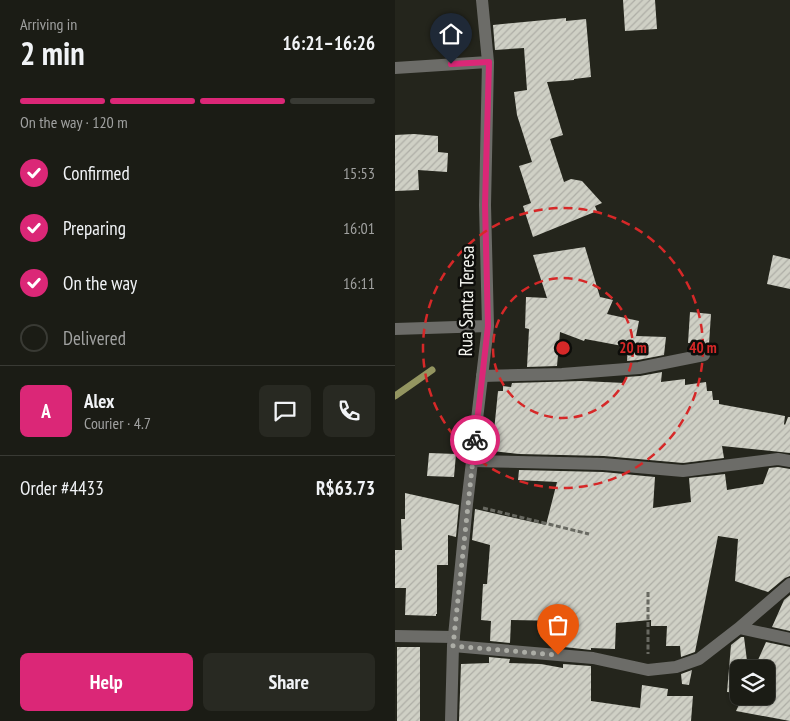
<!DOCTYPE html>
<html lang="en">
<head>
<meta charset="utf-8">
<style>
  body { margin:0; font-family:"PT Sans Narrow",sans-serif; background:#282922; color:#f1f3f6; height:100vh; display:flex; flex-direction:column; font-size:19px; white-space:nowrap }
  * { box-sizing:border-box; margin:0 }
  p { font-size:16px; color:#a0a1a0 }
  .icon { flex:none; width:28px; height:28px; fill:none; stroke:currentColor; stroke-width:2; stroke-linecap:round; stroke-linejoin:round }
  .map { position:relative; flex:1; overflow:hidden }
  .side { display:flex; flex-direction:column; background:#1b1c15; width:395px }
  .side>* { flex:none }
  .tools { position:absolute; left:335px; top:660px; display:grid; gap:10px }
  .tools a { display:grid; place-items:center; width:45px; height:45px; border-radius:8px; background:#1b1c15; box-shadow:0 1px 4px #0004,0 0 0 1px #393a34; font-size:25px }
  .pin { position:absolute; display:grid; place-items:center; width:42px; height:42px; color:#fff; margin:-51px -21px; border-radius:50% 50% 50% 0; rotate:-45deg; box-shadow:0 0 5px #0007 }
  .pin .icon { rotate:45deg }
  .courier { position:absolute; display:grid; place-items:center; width:50px; height:50px; margin:-25px; border:4px solid #db2777; border-radius:50%; background:#fff; color:#222; box-shadow:0 1px 6px #0007 }
  .head em { font-style:normal; font-weight:600 }
  .head div { display:flex; flex-direction:column-reverse }
  .head { display:flex; align-items:center; justify-content:space-between; height:85px; padding:0 20px }
  h1 { font-size:32px; font-weight:600; line-height:38px }
  .bar { display:grid; grid-template-columns:repeat(4,1fr); gap:8px 5px; align-content:center; height:60px; padding:0 20px }
  .bar i { height:6px; border-radius:4px; background:#393a34 }
  .bar .on { background:#db2777 }
  .bar p { grid-column:span 4 }
  .line { display:flex; align-items:center; gap:12px; padding:0 20px; border-top:1px solid #393a34 }
  .line div { flex:1 }
  .round { display:grid; place-items:center; flex:none; width:52px; height:52px; border-radius:8px; background:#282922 }
  ol { padding:0 20px; list-style:none }
  li { display:flex; align-items:center; gap:15px; height:55px }
  li p { margin-inline-start:auto }
  li .icon { padding:5px; border-radius:50%; background:#db2777; color:#fff; stroke-width:4 }
  li:last-child { color:#a0a1a0 }
  li i { width:28px; height:28px; border:2px solid #393a34; border-radius:50% }
  .primary-button { display:flex; gap:10px; margin-top:auto; padding:10px 20px }
  .primary-button a { flex:1; height:58px; border-radius:8px; background:#db2777; color:#fff; font-size:20px; font-weight:600; line-height:58px; text-align:center }
  .primary-button a+a { background:#282922; color:#f1f3f6 }
  main { display:flex; flex:1; min-height:0 }
  .map>svg:first-child { display:block }
  .lines { fill:none; stroke-linecap:round; stroke-linejoin:round }
  .stream { stroke:#939560; stroke-width:7 }
  .building { fill:url(#building-hatch) }
  .path { stroke:#686961; stroke-width:3; stroke-dasharray:5 2.5; stroke-linecap:butt }
  .lane { stroke:#6c6c68; stroke-width:12 }
  .street { stroke:#6c6c68; stroke-width:12 }
  .done { stroke:#acada6; stroke-width:5; stroke-dasharray:0 9 }
  .route { stroke:#db2777; stroke-width:6 }
  .ring { fill:none; stroke:#d62828; stroke-width:2.5; stroke-dasharray:9 6 }
  .labels { text-anchor:middle; stroke-width:5; stroke-linejoin:round; paint-order:stroke }
  .street-label { font-size:19px; fill:#f5f6f0; stroke:#0d0d0a }
  .centre { fill:#d62828; stroke:#0d0d0a; stroke-width:2.5 }
  .ring-label { font-size:15px; text-anchor:middle; font-weight:bold; fill:#d62828; stroke:#0d0d0a; stroke-width:5; stroke-linejoin:round; paint-order:stroke }
</style>
</head>
<body>
<main>
<section class="side">
<div class="head"><div><h1>2 min</h1><p>Arriving in</p></div><em>16:21–16:26</em></div>
<div class="bar"><i class="on"></i><i class="on"></i><i class="on"></i><i></i><p>On the way · 120 m</p></div>
<ol>
<li><svg class="icon" aria-label="check" viewBox="0 0 24 24"><path d="M5 12l5 5 9-10"/></svg>Confirmed<p>15:53</p></li>
<li><svg class="icon" aria-label="check" viewBox="0 0 24 24"><path d="M5 12l5 5 9-10"/></svg>Preparing<p>16:01</p></li>
<li><svg class="icon" aria-label="check" viewBox="0 0 24 24"><path d="M5 12l5 5 9-10"/></svg>On the way<p>16:11</p></li>
<li><i></i>Delivered</li>
</ol>
<div class="line" style="height:90px"><b class="round" style="background:#db2777;color:#fff">A</b><div><b>Alex</b><p>Courier · 4.7</p></div><a class="round"><svg class="icon" aria-label="chat" viewBox="0 0 24 24"><path d="M4 5h16v11H9l-5 4z"/></svg></a><a class="round"><svg class="icon" aria-label="phone" viewBox="0 0 24 24"><path d="M5 4h4l2 5-3 2q2 4 5 5l2-3 5 2v4C11 20 4 13 5 4z"/></svg></a></div>
<div class="line" style="height:65px"><div>Order #4433</div><b>R$63.73</b></div>
<div class="primary-button"><a>Help</a><a>Share</a></div>
</section>
<div class="map">
<svg width="395" height="721" viewBox="0 0 395 721">
  <defs>
    <pattern id="building-hatch" width="6" height="6" patternUnits="userSpaceOnUse" patternTransform="scale(1.25)"><rect width="6" height="6" fill="#cfd0c5"/><path d="M-1 1l2-2M0 6l6-6M5 7l2-2" fill="none" stroke="#aeaea6"/></pattern>
  </defs>
  <rect width="100%" height="100%" fill="#24251c"/>
  <g class="lines">
    <!-- stream -->
    <path class="stream" d="M0 396 37 370"/>
  </g>
  <!-- building -->
  <path class="building" d="M228 0H260L262 29 230 31Z
    M171 18V21L191 19 196 77 179 79V80L152 82 168 135 155 139 169 182 176 179 187 181 207 203 200 206 202 211 138 237 128 206 136 203 124 166 137 162 122 115 119 92 132 90 129 48 100 50 98 25Z
    M19 134 43 136V152L53 153 52 172 23 170 24 190 0 191V135Z
    M190 247 205 297 218 300 212 314 244 321 241 336 271 337 269 355 243 360 232 361 233 347 190 339 189 341 165 332 162 366 132 367 134 329 130 328 131 297 152 298 138 255Z
    M378 255 395 259V289L372 284Z
    M295 312 316 314 314 344 293 343Z
    M267 372 266 382 290 379V385L311 382 312 391H317L318 400H324V404L390 416 389 424 390 425 393 417H395V453L327 446 329 458 288 463 209 456 124 454 97 451 103 391H108V386L116 387 117 383 187 381 230 383 231 377 245 376Z
    M34 453 61 454 59 477 32 476Z
    M383 467 395 469V576L390 578 373 592 340 581 343 539 323 536 300 652 286 657 285 646H271L272 626H256V620L221 623 220 649 196 648V650L169 647 170 621 116 620 115 643 95 641 96 621 86 620 88 584H92L95 545 77 540 80 509 151 525 162 482 123 480 124 470 208 472 260 477 258 508 296 502 294 478 330 474 332 490 368 484 374 468Z
    M10 493 64 505 61 537 53 535V565H42V614H41V616L10 615 11 588H0V550H7L6 519H10Z
    M395 595V631L377 627 389 600Z
    M346 637H349L353 669H344V693L332 692 336 645Z
    M371 642 395 647V721L341 711 348 696H371V669H359Z
    M2 647H25V721H2Z
    M94 657 115 659 114 663 146 664 168 668V664L196 666V701L245 708 247 685 273 689 272 696H298L296 721H64L66 664 94 663Z
    M297 670 294 685 287 684 286 674Z"/>
  <g class="lines">
    <!-- path -->
    <path class="path" d="M88 508 194 534
      M253 592V654"/>
    <!-- lane -->
    <path class="lane" d="M87 376 167 374 244 368 309 355
      M77 461 208 464 288 471 383 459 395 461
      M344 628 395 584
      M0 636 59 637
      M58 646 198 658 253 670 281 667 304 659 344 628 395 639"/>
    <!-- street -->
    <path class="street" d="M0 68 93 62
      M0 329 93 326
      M56 721 58 646 72 504 93 326 90 205 93 62 87 0"/>
  </g>
  <g class="lines">
    <!-- done -->
    <path class="done" d="M80 440 58 646 163 655"/>
    <!-- route -->
    <path class="route" d="M56 64 94 62 90 205 93 326 80 440"/>
  </g>
  <!-- distance rings -->
  <g class="ring">
    <circle cx="168" cy="348" r="70"/>
    <circle cx="168" cy="348" r="140"/>
  </g>
  <g class="labels">
    <!-- street labels -->
    <g class="street-label">
      <text transform="translate(71 301) rotate(-89)" y="7">Rua Santa Teresa</text>
    </g>
  </g>
  <circle cx="168" cy="348" r="8" class="centre"/>
  <g class="ring-label">
    <text x="238" y="353">20 m</text>
    <text x="308" y="353">40 m</text>
  </g>
</svg>
<div class="tools">
<a><svg class="icon" aria-label="layers" viewBox="0 0 24 24"><path d="M12 4l9 5-9 5-9-5zM3 14l9 5 9-5"/></svg></a>
</div>
<div class="pin" style="left:163px;top:655px;background:#ea580c"><svg class="icon" aria-label="bag" viewBox="0 0 24 24"><path d="M5 8h14l-1 12H6zM9 8a3 3 0 0 1 6 0"/></svg></div>
<div class="pin" style="left:56px;top:64px;background:#1f2937"><svg class="icon" aria-label="home" viewBox="0 0 24 24"><path d="M3 11l9-7 9 7M6 9v11h12V9"/></svg></div>
<div class="courier" style="left:80px;top:440px"><svg class="icon" aria-label="bike" viewBox="0 0 24 24"><circle cx="6" cy="16" r="4"/><circle cx="18" cy="16" r="4"/><path d="M6 16l4-8h5l3 8M10 8l3 8H6M13 5h3"/></svg></div>
</div>
</main>
</body>
</html>
